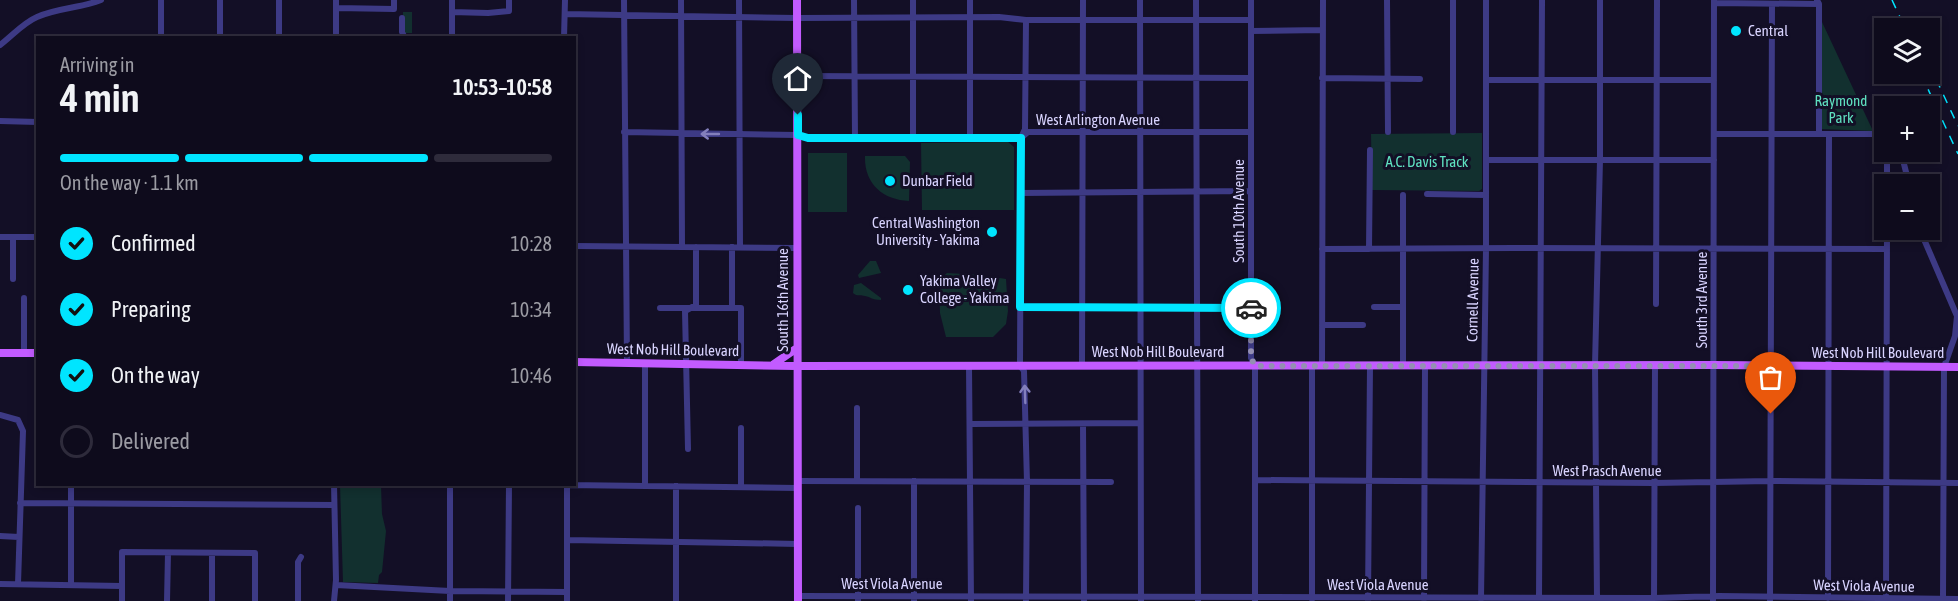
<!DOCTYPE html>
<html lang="en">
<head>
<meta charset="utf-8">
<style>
  body { margin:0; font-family:"Asap Condensed",sans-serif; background:#1c1929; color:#f1f3f6; height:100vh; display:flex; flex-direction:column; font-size:22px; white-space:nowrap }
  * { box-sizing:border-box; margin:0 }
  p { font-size:20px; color:#9b9ba3 }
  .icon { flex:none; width:33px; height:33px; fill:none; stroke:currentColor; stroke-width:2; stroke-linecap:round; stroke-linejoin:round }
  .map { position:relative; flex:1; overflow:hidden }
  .panel { position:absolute; left:36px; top:36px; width:540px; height:450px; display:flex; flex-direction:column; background:#0e0b1c; border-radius:0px; box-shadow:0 3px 9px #0003,0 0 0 2px #2e2b3b }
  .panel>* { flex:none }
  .tools { position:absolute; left:1874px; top:18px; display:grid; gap:12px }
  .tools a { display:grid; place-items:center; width:66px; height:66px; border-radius:0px; background:#0e0b1c; box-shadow:0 3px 9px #0003,0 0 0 2px #2e2b3b; font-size:30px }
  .pin { position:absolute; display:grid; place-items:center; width:51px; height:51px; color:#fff; margin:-62px -26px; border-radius:50% 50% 50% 0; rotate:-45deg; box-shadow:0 0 6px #0007 }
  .pin .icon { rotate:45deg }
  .courier { position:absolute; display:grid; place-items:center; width:60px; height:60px; margin:-30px; border:4px solid #00e5ff; border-radius:50%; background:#fff; color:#222; box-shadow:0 2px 8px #0007 }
  .overview em { font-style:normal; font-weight:600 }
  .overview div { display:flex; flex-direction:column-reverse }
  .overview { display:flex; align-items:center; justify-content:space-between; height:102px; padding:0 24px }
  h1 { font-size:39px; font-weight:600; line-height:45px }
  .bar { display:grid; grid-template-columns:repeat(4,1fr); gap:9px 6px; align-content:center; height:72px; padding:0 24px }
  .bar i { height:8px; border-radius:4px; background:#2e2b3b }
  .bar .current { background:#00e5ff }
  .bar p { grid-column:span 4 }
  ol { padding:0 24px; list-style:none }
  li { display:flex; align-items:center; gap:18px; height:66px }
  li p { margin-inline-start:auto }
  li .icon { padding:6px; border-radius:50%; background:#00e5ff; color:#111; stroke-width:4 }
  li:last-child { color:#9b9ba3 }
  li i { width:33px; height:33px; border:3px solid #2e2b3b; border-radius:50% }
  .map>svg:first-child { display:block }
  .green { fill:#12302f }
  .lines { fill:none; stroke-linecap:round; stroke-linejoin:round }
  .minor { stroke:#3d3a85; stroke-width:6 }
  .major { stroke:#c25bff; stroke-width:8 }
  .rail { stroke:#00e5ff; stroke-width:1.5; stroke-dasharray:9 8; stroke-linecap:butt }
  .oneway { stroke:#837fbc }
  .done { stroke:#948fb3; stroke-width:6; stroke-dasharray:0 10.8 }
  .route { stroke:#00e5ff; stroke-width:8 }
  .poi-dot { fill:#00e5ff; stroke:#130f26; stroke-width:2 }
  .labels { text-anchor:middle; stroke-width:6; stroke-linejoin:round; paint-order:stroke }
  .poi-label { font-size:15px; fill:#d9d4ff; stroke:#130f26; text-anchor:start }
  .park-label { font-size:15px; fill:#5fe0c0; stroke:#130f26 }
  .street-label { font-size:15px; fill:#d9d4ff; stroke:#130f26 }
</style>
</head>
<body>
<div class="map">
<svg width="1958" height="601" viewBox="0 0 1958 601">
  <rect width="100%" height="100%" fill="#130f26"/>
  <!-- green -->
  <path class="green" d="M403 12H412V33H403Z
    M1822 22 1873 131 1821 129Z
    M1482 133V189L1479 191 1372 190 1371 134Z
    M1008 142 1014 147V210H922L921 143Z
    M808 153H847V212H808Z
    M865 156H905L910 162 909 201C883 200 864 184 865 156Z
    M870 261H876L881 273 859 278 858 275Z
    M947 273 981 275 1006 279 1008 311 1006 324 993 337H946L940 313 939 280Z
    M861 283 881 298V300C872 300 871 297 865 296 859 294 858 297 853 293L854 285Z
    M340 485 381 486 382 514 386 531 382 572 379 575 378 583 343 582Z"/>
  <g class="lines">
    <!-- minor -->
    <path class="minor" d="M452 0V38
      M624 0 627 363
      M681 0 682 247
      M739 0 740 247
      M854 0 855 138
      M913 0V138
      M970 0V138
      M1140 0 1141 601
      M1196 0 1198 601
      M1251 0V358L1255 366V601
      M1387 0 1388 132
      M1817 0 1819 4V134
      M1714 3 1819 4
      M336 8 394 9V0
      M452 12 488 13 509 11V0
      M565 14 797 18 999 17 1026 20H1250
      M402 18V32L405 38
      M1026 20 1025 129 1021 138 1020 366 1024 371 1027 482 1026 600
      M1251 31 1323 30
      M161 38V0
      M220 38V0
      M279 38V0
      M336 38V0
      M564 38 565 0
      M0 45C12 36 23 23 37 17 57 8 81 8 101 0
      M798 76 1251 78
      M1322 78 1420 79
      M1486 80H1714
      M0 121 38 122
      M624 132 798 135 808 138H1021L1028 132H1251
      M1453 132V0
      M1714 134H1884
      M1901 152 1909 184
      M1486 160H1714
      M1887 184V152
      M1020 193 1251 191
      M1427 194 1486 195
      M1920 230 1957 316 1955 336 1944 367 1943 600
      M0 237H38
      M13 237V279
      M574 246 797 248
      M732 247V308
      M1322 249 1514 248 1887 249
      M1369 249 1370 150
      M24 298V353
      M1656 304 1657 0
      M1020 307H1251
      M1374 307H1403
      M660 308H741V365
      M1322 325H1363
      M645 363V486
      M969 366 971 601
      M1082 366 1083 0
      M1312 366V599
      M1322 366 1323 0
      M1403 366V195
      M857 408V481
      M0 415 18 420 23 431 18 584
      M970 424 1140 423
      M1083 424 1084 600
      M688 449 685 311 696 305V247
      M1255 480 1654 483 1770 481 1958 483
      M798 481 1111 482
      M914 481V601
      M334 484 336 580 334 601
      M450 484V601
      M567 485 798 488
      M741 487V428
      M20 503 334 505
      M858 508V601
      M0 536 19 537
      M568 540 798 544
      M0 584 122 586
      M71 585V484
      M336 585 450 591 567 592
      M798 596 1654 598 1719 596 1958 599
      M1597 598 1595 365 1600 160V0
      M1828 598 1829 134
      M1424 599 1425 366
      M1481 599 1486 249V0
      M1539 599 1542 0
      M1713 600 1714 0
      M1770 600 1772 4
      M122 601V552L255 553V601
      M167 601 168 553
      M212 601V554
      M298 601V562L301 557
      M508 601 509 484
      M567 601V484
      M676 601V486
      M1368 601 1370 366
      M1654 601 1655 365
      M1886 601 1887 230"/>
    <!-- major -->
    <path class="major" d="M797 0 798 601
      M0 353H38
      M574 362 796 366 1713 365 1958 367
      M774 364 797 348"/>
    <!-- rail -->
    <path class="rail" d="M1892 0 1905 28
      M1929 64 1958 126
      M1921 74 1958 154"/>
  </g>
  <!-- one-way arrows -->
  <defs><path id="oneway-shaft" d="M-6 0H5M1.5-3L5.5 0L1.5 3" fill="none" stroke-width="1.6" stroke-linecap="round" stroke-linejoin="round" transform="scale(1.5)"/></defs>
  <g class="oneway">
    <use href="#oneway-shaft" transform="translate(710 134) rotate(-180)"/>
    <use href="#oneway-shaft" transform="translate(1025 394) rotate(-92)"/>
  </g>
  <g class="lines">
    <!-- done -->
    <path class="done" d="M1251 308V358L1255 366H1771V414"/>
    <!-- route -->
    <path class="route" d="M798 115V135L808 138H1021L1020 307 1251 308"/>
  </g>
  <!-- markers -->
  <g class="poi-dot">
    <circle cx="1736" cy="31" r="6"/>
    <circle cx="890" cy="181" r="6"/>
    <circle cx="992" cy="232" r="6"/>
    <circle cx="908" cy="290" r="6"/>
  </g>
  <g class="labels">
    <!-- poi labels -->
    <g class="poi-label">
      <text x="1748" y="36">Central</text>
      <text x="902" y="186">Dunbar Field</text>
      <text x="980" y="228" text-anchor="end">Central Washington<tspan x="980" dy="17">University - Yakima</tspan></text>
      <text x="920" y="286">Yakima Valley<tspan x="920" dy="17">College - Yakima</tspan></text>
    </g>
    <!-- park labels -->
    <g class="park-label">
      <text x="1841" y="106">Raymond<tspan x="1841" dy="17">Park</tspan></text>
      <text x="1427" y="167">A.C. Davis Track</text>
    </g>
    <!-- street labels -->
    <g class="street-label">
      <text x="1098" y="125">West Arlington Avenue</text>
      <text transform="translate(1239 211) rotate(-90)" y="5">South 10th Avenue</text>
      <text transform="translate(783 300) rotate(-90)" y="5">South 16th Avenue</text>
      <text transform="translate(1473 300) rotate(-89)" y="5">Cornell Avenue</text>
      <text transform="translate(1702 300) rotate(-90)" y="5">South 3rd Avenue</text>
      <text transform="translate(673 350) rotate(1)" y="5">West Nob Hill Boulevard</text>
      <text x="1158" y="357">West Nob Hill Boulevard</text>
      <text x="1878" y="358">West Nob Hill Boulevard</text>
      <text x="1607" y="476">West Prasch Avenue</text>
      <text x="892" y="589">West Viola Avenue</text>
      <text x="1378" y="590">West Viola Avenue</text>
      <text transform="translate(1864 586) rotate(1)" y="5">West Viola Avenue</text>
    </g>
  </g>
</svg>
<div class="tools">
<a><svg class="icon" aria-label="layers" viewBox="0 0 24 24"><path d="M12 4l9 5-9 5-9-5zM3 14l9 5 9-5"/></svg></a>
<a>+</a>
<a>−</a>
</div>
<div class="pin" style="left:1771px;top:414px;background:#ea580c"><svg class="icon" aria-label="bag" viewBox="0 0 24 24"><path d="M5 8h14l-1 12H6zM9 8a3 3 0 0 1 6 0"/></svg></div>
<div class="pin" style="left:798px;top:115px;background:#1f2937"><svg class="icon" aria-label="home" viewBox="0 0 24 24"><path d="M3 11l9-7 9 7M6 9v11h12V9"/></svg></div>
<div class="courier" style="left:1251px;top:308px"><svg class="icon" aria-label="car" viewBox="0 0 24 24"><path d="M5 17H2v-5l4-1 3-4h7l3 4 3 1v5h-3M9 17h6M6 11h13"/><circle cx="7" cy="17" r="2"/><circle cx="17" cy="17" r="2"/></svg></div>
<section class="panel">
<div class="overview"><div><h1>4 min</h1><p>Arriving in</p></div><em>10:53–10:58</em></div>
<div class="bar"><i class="current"></i><i class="current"></i><i class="current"></i><i></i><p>On the way · 1.1 km</p></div>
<ol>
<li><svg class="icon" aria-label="check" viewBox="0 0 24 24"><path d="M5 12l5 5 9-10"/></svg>Confirmed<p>10:28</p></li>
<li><svg class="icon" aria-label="check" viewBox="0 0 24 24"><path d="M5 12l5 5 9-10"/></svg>Preparing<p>10:34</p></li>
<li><svg class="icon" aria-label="check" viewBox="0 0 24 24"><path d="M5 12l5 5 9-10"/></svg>On the way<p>10:46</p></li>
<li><i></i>Delivered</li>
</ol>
</section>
</div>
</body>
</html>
